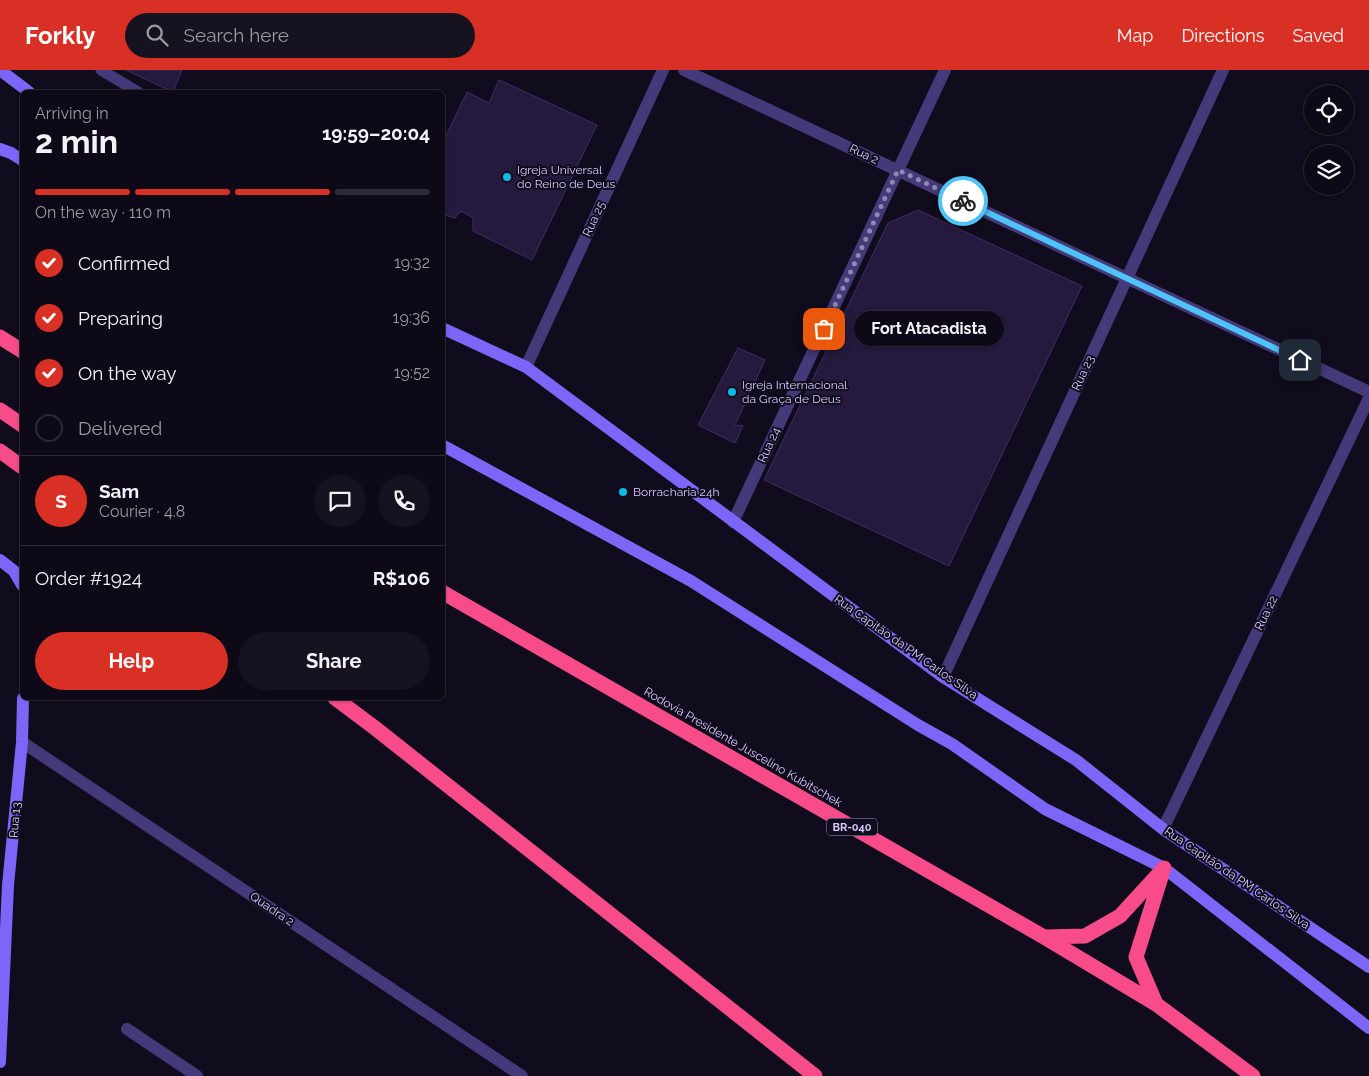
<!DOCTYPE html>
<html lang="en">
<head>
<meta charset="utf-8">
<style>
  body { margin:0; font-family:Raleway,sans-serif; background:#16121f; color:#f1f3f6; height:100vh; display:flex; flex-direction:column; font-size:19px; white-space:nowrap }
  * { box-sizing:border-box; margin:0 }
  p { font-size:16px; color:#9a9aa1 }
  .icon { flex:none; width:28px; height:28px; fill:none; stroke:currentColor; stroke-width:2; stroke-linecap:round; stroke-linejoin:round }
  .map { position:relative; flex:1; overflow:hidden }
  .details { position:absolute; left:20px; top:20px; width:425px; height:610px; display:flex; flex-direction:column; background:#0d0916; border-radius:8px; box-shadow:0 1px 4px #0004,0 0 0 1px #2d2a35 }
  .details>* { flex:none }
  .fabs { position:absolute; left:1304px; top:15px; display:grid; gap:10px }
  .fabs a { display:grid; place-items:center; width:50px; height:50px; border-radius:50%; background:#0d0916; box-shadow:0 1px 4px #0004,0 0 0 1px #2d2a35; font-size:25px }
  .pin { position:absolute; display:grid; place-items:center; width:42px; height:42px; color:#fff; margin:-21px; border-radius:10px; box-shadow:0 2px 8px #0006 }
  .courier { position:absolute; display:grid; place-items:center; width:50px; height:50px; margin:-25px; border:4px solid #4fc3f7; border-radius:50%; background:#fff; color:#222; box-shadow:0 1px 6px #0007 }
  .bubble { position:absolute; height:35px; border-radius:18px; background:#0d0916; box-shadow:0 1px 4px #0004,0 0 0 1px #2d2a35; font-size:16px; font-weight:700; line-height:35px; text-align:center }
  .headline em { font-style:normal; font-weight:700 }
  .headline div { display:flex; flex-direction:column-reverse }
  .headline { display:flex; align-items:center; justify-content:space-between; height:85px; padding:0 15px }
  h1 { font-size:32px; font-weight:700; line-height:38px }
  .bar { display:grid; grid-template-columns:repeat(4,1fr); gap:8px 5px; align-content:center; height:60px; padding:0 15px }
  .bar i { height:6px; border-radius:4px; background:#2d2a35 }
  .bar .selected { background:#d93025 }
  .bar p { grid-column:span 4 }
  .line { display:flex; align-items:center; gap:12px; padding:0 15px; border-top:1px solid #2d2a35 }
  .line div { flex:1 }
  .round { display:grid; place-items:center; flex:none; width:52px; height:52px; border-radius:26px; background:#16121f }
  ol { padding:0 15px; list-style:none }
  li { display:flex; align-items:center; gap:15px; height:55px }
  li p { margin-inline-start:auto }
  li .icon { padding:5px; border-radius:50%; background:#d93025; color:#fff; stroke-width:4 }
  li:last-child { color:#9a9aa1 }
  li i { width:28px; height:28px; border:2px solid #2d2a35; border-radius:50% }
  .cta { display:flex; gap:10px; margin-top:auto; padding:10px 15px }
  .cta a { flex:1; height:58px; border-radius:30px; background:#d93025; color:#fff; font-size:20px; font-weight:700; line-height:58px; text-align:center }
  .cta a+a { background:#16121f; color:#f1f3f6 }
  header { display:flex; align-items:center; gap:30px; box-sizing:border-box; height:70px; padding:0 25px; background:#d93025; color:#fff }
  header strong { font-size:24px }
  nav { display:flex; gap:28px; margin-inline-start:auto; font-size:18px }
  .search { width:350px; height:45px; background:#16121f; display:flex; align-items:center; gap:12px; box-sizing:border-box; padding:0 18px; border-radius:28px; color:#9a9aa1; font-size:19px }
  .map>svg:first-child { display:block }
  .building { fill:#251a3d; stroke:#3f2d68 }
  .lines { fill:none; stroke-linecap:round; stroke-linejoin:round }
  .lane { stroke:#443a7a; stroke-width:11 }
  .street { stroke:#443a7a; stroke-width:12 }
  .secondary { stroke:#7b66f8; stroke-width:12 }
  .highway { stroke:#f74c89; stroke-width:15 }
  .done { stroke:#9188af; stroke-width:5; stroke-dasharray:0 9 }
  .route { stroke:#4fc3f7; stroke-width:6 }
  .poi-dot { fill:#0bb8e8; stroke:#110c1d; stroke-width:2 }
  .labels { text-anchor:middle; stroke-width:4; stroke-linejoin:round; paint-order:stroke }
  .shield { fill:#110c1d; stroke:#9b92ba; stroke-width:1 }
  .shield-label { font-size:11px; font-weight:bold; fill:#d6cbfd }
  .street-label { font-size:12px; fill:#d6cbfd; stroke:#110c1d }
  .poi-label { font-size:12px; fill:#d6cbfd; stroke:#110c1d; text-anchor:start }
</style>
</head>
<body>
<header>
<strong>Forkly</strong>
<div class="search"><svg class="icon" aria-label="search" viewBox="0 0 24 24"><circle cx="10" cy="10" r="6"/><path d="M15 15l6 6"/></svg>Search here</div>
<nav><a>Map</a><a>Directions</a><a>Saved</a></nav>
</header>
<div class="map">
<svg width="1369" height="1006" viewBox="0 0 1369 1006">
  <rect width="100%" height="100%" fill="#110c1d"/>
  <!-- building -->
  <path class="building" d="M126 0H182L173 22Z
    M499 10 597 55 532 190 473 161V148L461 141 455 148 442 144V74L467 22 489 33Z
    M918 140 1082 216 949 496 764 410 888 153Z
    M738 278 765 290 735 355 743 356 735 373 698 355Z"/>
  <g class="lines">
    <!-- lane -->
    <path class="lane" d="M101 0 138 22"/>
    <!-- street -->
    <path class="street" d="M684 0 1369 322
      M526 297 663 0
      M733 452 945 0
      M943 607 1223 0
      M22 672 522 1006
      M1163 759 1369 328
      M127 959 197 1006"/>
    <!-- secondary -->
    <path class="secondary" d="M0 0 29 22
      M0 79 11 83 22 90
      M442 258 526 297 943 607 1076 690 1163 759 1369 897
      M442 375 691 511 918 655 952 674 1045 739 1164 798 1369 958
      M0 490 14 501 22 515
      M0 992 8 815 22 672 23 628"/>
    <!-- highway -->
    <path class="highway" d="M0 267 22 281
      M0 340 22 355
      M0 381 22 397
      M442 522 1044 867 1156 934 1253 1006
      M335 628 375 658 815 1006
      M1044 867 1085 866 1120 846 1164 798
      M1156 934 1136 887 1162 804"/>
  </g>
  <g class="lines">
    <!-- done -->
    <path class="done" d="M824 259 898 100 963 131"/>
    <!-- route -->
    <path class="route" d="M963 131 1300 290"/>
  </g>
  <!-- markers -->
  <g class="poi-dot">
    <circle cx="507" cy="107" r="5"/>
    <circle cx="732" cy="322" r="5"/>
    <circle cx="623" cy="422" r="5"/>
  </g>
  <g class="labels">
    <!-- shield labels -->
    <rect class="shield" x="827" y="748.5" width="50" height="17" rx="4"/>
    <g class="shield-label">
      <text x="852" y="761">BR-040</text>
    </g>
    <!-- street labels -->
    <g class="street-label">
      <text transform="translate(864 84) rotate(25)" y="4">Rua 2</text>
      <text transform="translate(594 149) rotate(-65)" y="4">Rua 25</text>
      <text transform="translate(1083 303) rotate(-65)" y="4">Rua 23</text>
      <text transform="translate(769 375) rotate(-65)" y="4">Rua 24</text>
      <text transform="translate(1266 543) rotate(-64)" y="4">Rua 22</text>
      <text transform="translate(906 577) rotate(35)" y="4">Rua Capitão da PM Carlos Silva</text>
      <text transform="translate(743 677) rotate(30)" y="4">Rodovia Presidente Juscelino Kubitschek</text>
      <text transform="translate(15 750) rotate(-85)" y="4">Rua 13</text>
      <text transform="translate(1237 808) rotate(34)" y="4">Rua Capitão da PM Carlos Silva</text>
      <text transform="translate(272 839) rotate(34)" y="4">Quadra 2</text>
    </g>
    <!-- poi labels -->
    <g class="poi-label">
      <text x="517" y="104">Igreja Universal<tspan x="517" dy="14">do Reino de Deus</tspan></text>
      <text x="742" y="319">Igreja Internacional<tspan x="742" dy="14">da Graça de Deus</tspan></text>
      <text x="633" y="426">Borracharia 24h</text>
    </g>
  </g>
</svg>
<div class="fabs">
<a><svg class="icon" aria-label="locate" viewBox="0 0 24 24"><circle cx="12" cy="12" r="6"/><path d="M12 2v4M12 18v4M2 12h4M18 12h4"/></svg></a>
<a><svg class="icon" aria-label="layers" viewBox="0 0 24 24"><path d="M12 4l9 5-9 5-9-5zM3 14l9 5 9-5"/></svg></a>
</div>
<div class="pin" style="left:824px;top:259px;background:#ea580c"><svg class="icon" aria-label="bag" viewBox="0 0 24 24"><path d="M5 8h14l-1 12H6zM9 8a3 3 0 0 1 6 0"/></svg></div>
<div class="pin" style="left:1300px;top:290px;background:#1f2937"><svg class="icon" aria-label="home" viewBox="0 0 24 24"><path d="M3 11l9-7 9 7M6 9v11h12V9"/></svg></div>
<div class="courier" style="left:963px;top:131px"><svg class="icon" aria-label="bike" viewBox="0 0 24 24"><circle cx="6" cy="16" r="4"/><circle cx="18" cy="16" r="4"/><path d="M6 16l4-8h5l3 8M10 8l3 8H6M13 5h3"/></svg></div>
<div class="bubble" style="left:854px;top:241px;width:150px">Fort Atacadista</div>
<section class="details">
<div class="headline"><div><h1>2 min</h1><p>Arriving in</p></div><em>19:59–20:04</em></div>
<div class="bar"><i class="selected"></i><i class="selected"></i><i class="selected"></i><i></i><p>On the way · 110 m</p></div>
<ol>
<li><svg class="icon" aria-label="check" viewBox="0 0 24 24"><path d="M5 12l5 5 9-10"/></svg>Confirmed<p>19:32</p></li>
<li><svg class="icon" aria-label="check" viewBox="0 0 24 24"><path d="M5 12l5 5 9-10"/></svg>Preparing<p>19:36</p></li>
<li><svg class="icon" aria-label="check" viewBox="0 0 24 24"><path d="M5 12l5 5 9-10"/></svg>On the way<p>19:52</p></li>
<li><i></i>Delivered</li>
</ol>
<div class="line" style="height:90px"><b class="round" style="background:#d93025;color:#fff">S</b><div><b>Sam</b><p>Courier · 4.8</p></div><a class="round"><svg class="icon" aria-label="chat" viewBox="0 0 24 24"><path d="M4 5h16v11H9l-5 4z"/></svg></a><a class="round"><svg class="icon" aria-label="phone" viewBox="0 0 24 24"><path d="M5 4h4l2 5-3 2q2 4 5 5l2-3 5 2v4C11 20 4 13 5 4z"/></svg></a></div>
<div class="line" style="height:65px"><div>Order #1924</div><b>R$106</b></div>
<div class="cta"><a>Help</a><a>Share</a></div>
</section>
</div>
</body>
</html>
